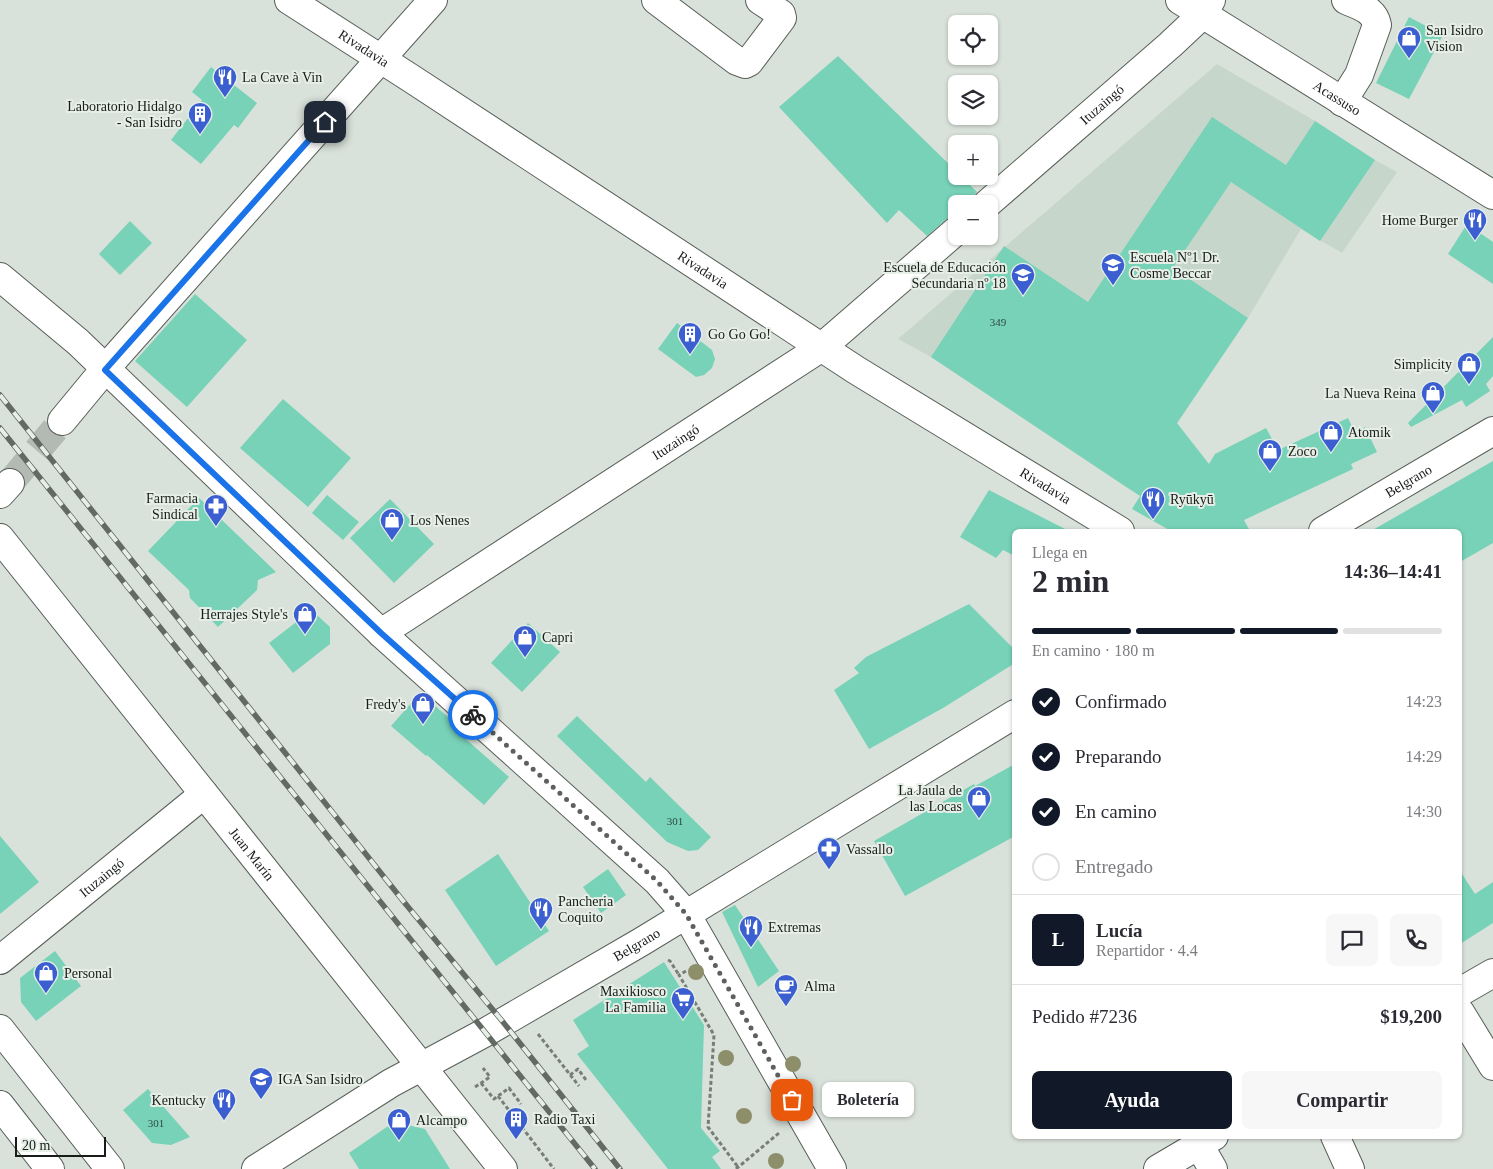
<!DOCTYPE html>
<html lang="es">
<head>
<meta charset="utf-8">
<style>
  body { margin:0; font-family:Georgia,serif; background:#f7f7f7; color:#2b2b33; height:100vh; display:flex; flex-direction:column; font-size:19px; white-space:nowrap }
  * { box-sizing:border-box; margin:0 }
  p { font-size:16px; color:#7c7c81 }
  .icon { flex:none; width:28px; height:28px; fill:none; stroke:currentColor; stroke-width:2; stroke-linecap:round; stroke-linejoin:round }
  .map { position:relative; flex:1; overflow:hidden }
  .panel { position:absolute; left:1012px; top:529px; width:450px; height:610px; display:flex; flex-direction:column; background:#fff; border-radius:8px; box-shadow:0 1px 4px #0004 }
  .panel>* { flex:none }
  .tools { position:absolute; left:948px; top:15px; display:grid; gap:10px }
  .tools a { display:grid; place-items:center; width:50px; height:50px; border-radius:8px; background:#fff; box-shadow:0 1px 4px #0004; font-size:25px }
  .scale { position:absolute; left:15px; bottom:12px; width:91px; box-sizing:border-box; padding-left:5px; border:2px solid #181c19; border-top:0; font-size:14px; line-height:18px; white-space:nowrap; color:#181c19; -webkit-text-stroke:4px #e6efe7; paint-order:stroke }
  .pin { position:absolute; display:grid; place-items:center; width:42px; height:42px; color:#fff; margin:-21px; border-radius:10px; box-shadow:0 2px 8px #0006 }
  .courier { position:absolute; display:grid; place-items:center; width:50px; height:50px; margin:-25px; border:4px solid #1a73e8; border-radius:50%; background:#fff; color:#222; box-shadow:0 1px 6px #0007 }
  .bubble { position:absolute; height:35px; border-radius:8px; background:#fff; box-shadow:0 1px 4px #0004; font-size:16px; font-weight:700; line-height:35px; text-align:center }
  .overview em { font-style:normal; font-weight:700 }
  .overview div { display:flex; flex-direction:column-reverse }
  .overview { display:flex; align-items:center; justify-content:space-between; height:85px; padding:0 20px }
  h1 { font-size:32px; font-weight:700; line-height:38px }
  .bar { display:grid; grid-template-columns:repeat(4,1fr); gap:8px 5px; align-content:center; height:60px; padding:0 20px }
  .bar i { height:6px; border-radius:4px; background:#e1e1e2 }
  .bar .selected { background:#111827 }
  .bar p { grid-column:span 4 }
  .line { display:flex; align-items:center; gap:12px; padding:0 20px; border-top:1px solid #e1e1e2 }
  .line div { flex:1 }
  .round { display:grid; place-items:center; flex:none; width:52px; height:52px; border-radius:8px; background:#f7f7f7 }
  ol { padding:0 20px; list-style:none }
  li { display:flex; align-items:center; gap:15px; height:55px }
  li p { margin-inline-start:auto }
  li .icon { padding:5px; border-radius:50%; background:#111827; color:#fff; stroke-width:4 }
  li:last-child { color:#7c7c81 }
  li i { width:28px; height:28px; border:2px solid #e1e1e2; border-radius:50% }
  .primary-button { display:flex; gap:10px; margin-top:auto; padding:10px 20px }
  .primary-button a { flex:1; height:58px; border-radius:8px; background:#111827; color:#fff; font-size:20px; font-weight:700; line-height:58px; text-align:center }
  .primary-button a+a { background:#f7f7f7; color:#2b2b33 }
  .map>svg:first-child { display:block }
  .built { fill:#c7d6ca }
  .building { fill:#77d2b8 }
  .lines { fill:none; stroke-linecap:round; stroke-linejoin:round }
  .minor-tunnel { stroke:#b2bab3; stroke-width:28; stroke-dasharray:28 14; stroke-linecap:butt }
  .minor-casing { stroke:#575e58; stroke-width:30 }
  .major-casing { stroke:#575e58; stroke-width:30 }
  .path { stroke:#777e78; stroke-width:3; stroke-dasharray:4 2.5; stroke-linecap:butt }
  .minor { stroke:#fff; stroke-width:28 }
  .major { stroke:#fff; stroke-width:28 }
  .rail-casing { stroke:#636964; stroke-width:5.5 }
  .rail { stroke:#e6efe7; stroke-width:4; stroke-dasharray:11; stroke-linecap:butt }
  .tree { fill:#8d8e6a }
  .done { stroke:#5c615d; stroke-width:5; stroke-dasharray:0 9 }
  .route { stroke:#1a73e8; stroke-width:6 }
  .labels { text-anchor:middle; stroke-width:4; stroke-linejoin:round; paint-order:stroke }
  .number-label { font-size:11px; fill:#304a41 }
  .poi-label { font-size:14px; fill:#181c19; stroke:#e6efe7; text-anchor:start }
  .street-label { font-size:14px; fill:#181c19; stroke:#e6efe7 }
</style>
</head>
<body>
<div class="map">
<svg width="1493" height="1169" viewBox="0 0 1493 1169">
  <rect width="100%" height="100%" fill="#d9e2da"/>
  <!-- built -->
  <path class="built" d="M1217 64 1315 121 1375 160 1397 172 1342 253 1301 229 1248 318 1132 491 931 357 898 339Z"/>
  <!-- building -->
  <path class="building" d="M1409 17 1443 35 1409 99 1376 83Z
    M838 56 956 171V176H961L977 192 965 204H956V211L927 236 899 210 887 223 779 107Z
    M211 67 257 103 238 128 234 125 201 164 171 140 202 100 192 92Z
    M1212 117 1286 165 1315 121 1375 160 1320 241 1231 182 1173 268 1248 318 1177 423 1209 464 1215 454 1266 428 1278 450 1348 418 1355 432 1365 427 1377 452 1351 464 1353 469 1244 520 1250 531H1171L1132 509 1140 496 931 357 1004 246 1088 302Z
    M130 221 152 243 120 275 99 254Z
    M1467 224 1493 242V284L1448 254Z
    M195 294 247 340 187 407 135 361Z
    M677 323 712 350 715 359 712 368 704 375 696 377 658 349Z
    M1493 337V376L1486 384 1490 391 1466 407 1462 400 1411 427 1408 423Z
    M283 399 351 458 308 507 240 448Z
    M1493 461V543L1460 562V531H1371Z
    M989 490 1024 508 1069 531H1015V556L1003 550 996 558 960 537Z
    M327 495 359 522 343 540 312 513Z
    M199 498 276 572 258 580 257 590 218 627 190 598 189 590 148 551Z
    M390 499 434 544 394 583 350 538Z
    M969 604 1015 650V663L943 708 869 749 834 690 859 673 854 668 866 657Z
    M308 613 317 615 330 627V644L293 673 269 643Z
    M528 623 560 652 522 692 491 663Z
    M420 693 455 723 452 727 509 777 484 805 427 755 426 756 391 726Z
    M577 716 646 782 650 777 711 837 698 850 688 851 667 842 557 736Z
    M1015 764V836L905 896 874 841 974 784 975 786Z
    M0 836 39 882 0 914Z
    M498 854 549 931 496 966 445 890Z
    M608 869 626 895 601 913 583 887Z
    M1460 871 1475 894 1493 882V923L1460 944Z
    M735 905 779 971 758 987 722 912Z
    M55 951 81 986 36 1021 21 1002 20 978Z
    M664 962 704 1025 701 1128 720 1151 712 1157 721 1169H668L577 1054 589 1046 573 1020Z
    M148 1089 190 1137 171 1145 152 1143 123 1110Z
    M394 1122 425 1129 450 1169H359L349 1153Z"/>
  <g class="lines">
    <!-- minor-tunnel -->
    <path class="minor-tunnel" d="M10 483 62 421"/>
    <!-- minor casing -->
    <g class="minor-casing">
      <g id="minor">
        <path id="s1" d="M289 0 412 79 856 370 1120 531"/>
        <path d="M656 0 737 61 745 64 749 62 782 18 781 14 760 0"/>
        <path id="s2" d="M1180 0 1493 195"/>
        <path d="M1342 102 1359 75 1377 25C1374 9 1359 6 1346 0"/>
        <path id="s3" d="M987 204 1170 45 1203 14 1211 0"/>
        <path d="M0 277 78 342 381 633 657 881 686 914 832 1169"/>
        <path d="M62 421 105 369 433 0"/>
        <path d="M0 494 10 483"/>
        <path id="s4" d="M1323 531 1493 431"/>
        <path id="s5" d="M0 538 503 1169"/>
        <path id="s6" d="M381 633 822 347 956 231"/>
        <path id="s7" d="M0 960 204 794"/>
        <path d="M1460 992 1493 973"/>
        <path d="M1460 1012 1493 1066"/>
        <path d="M1335 1136 1350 1169"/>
        <path d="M1199 1145 1213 1169"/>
        <path id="s8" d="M256 1169 391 1083 486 1032 641 942 1015 714"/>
        <path d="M1158 1169 1214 1136"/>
      </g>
    </g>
    <!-- major casing -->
    <g class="major-casing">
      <path id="major" d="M0 1029 110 1169
        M0 1105 50 1169"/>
    </g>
    <!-- path -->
    <path class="path" d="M668 960 670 961 679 975
      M686 971 679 975 714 1035 708 1127 738 1167
      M538 1034 579 1086
      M570 1075 578 1069 586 1080
      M481 1083 494 1099 509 1088 521 1104
      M475 1087 490 1077 483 1068
      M498 1096 554 1169
      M736 1169 779 1133"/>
    <!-- minor -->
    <use href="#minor" class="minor"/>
    <!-- major -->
    <use href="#major" class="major"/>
    <!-- rail casing -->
    <g class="rail-casing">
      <path id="rail" d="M0 395 404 902 503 1022 620 1169
        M0 428 595 1169"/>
    </g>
    <!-- rail -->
    <use href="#rail" class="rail"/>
  </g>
  <!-- trees -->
  <g class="tree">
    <circle cx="696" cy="972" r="8"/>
    <circle cx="726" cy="1058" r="8"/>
    <circle cx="793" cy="1064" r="8"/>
    <circle cx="744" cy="1116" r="8"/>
    <circle cx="776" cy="1161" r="8"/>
  </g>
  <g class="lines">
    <!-- done -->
    <path class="done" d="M473 715 657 881 686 914 792 1100"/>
    <!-- route -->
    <path class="route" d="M325 122 105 370 381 633 473 715"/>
  </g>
  <!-- icons -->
  <defs>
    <g id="shop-pin" transform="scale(1.25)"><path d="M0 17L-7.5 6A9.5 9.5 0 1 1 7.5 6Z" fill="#3b5ed0" stroke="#e6efe7"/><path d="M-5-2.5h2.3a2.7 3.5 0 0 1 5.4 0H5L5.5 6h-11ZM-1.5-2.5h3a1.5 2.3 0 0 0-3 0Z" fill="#fff"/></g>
    <g id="restaurant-pin" transform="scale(1.25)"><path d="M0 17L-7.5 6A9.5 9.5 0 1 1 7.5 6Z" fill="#3b5ed0" stroke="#e6efe7"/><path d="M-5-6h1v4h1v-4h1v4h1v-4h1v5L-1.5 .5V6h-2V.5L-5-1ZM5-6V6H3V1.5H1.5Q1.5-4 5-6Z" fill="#fff"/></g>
    <g id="building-pin" transform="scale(1.25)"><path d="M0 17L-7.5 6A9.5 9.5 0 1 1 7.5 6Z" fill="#3b5ed0" stroke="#e6efe7"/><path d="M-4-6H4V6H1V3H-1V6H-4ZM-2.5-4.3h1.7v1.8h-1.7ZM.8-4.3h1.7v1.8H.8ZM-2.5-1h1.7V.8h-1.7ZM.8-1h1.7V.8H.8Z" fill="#fff"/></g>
    <g id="school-pin" transform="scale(1.25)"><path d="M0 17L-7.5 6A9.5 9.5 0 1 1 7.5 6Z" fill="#3b5ed0" stroke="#e6efe7"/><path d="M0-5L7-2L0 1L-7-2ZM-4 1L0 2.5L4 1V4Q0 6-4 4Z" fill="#fff"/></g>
    <g id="pharmacy-pin" transform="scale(1.25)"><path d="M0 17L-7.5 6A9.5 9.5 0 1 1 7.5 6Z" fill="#3b5ed0" stroke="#e6efe7"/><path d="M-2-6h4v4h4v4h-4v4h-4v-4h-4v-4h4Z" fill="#fff"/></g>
    <g id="cafe-pin" transform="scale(1.25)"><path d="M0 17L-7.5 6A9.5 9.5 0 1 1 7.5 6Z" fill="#3b5ed0" stroke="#e6efe7"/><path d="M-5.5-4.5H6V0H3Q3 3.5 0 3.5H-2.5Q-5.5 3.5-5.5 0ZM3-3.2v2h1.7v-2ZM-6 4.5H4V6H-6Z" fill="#fff"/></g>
    <g id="supermarket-pin" transform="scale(1.25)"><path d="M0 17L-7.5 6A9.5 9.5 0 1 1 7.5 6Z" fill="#3b5ed0" stroke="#e6efe7"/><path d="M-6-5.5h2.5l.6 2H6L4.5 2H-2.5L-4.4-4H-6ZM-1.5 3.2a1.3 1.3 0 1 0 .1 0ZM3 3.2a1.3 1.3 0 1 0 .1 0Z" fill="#fff"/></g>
    <g id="university-pin" transform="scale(1.25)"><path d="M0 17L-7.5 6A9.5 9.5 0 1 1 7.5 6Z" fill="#3b5ed0" stroke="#e6efe7"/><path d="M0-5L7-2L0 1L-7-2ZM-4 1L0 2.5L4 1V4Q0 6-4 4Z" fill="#fff"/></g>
  </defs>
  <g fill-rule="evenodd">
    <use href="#shop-pin" x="1409" y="38"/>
    <use href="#restaurant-pin" x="225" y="77"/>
    <use href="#building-pin" x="200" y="114"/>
    <use href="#restaurant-pin" x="1475" y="220"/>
    <use href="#school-pin" x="1113" y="265"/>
    <use href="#school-pin" x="1023" y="275"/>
    <use href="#building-pin" x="690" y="334"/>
    <use href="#shop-pin" x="1469" y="364"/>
    <use href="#shop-pin" x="1433" y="393"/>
    <use href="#shop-pin" x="1331" y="432"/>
    <use href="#shop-pin" x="1270" y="451"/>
    <use href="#restaurant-pin" x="1153" y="499"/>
    <use href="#pharmacy-pin" x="216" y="506"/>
    <use href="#shop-pin" x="392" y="520"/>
    <use href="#shop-pin" x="305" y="614"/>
    <use href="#shop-pin" x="525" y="637"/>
    <use href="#shop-pin" x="423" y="704"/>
    <use href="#shop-pin" x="979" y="798"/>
    <use href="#pharmacy-pin" x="829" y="849"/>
    <use href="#restaurant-pin" x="541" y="909"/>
    <use href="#restaurant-pin" x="751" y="927"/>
    <use href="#shop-pin" x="46" y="973"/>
    <use href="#cafe-pin" x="786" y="986"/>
    <use href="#supermarket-pin" x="683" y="999"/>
    <use href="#university-pin" x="261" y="1079"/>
    <use href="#restaurant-pin" x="224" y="1100"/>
    <use href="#building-pin" x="516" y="1119"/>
    <use href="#shop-pin" x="399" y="1120"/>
  </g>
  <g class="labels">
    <!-- number labels -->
    <g class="number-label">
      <text x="998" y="326">349</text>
      <text x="675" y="825">301</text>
      <text x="156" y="1127">301</text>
    </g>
    <!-- poi labels -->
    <g class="poi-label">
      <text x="1426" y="35">San Isidro<tspan x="1426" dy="16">Vision</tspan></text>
      <text x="242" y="82">La Cave à Vin</text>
      <text x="182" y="111" text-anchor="end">Laboratorio Hidalgo<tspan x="182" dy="16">- San Isidro</tspan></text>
      <text x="1458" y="225" text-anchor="end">Home Burger</text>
      <text x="1130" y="262">Escuela Nº1 Dr.<tspan x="1130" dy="16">Cosme Beccar</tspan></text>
      <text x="1006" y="272" text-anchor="end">Escuela de Educación<tspan x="1006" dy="16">Secundaria nº 18</tspan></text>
      <text x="708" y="339">Go Go Go!</text>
      <text x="1452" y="369" text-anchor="end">Simplicity</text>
      <text x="1416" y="398" text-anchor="end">La Nueva Reina</text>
      <text x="1348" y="437">Atomik</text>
      <text x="1288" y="456">Zoco</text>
      <text x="198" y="503" text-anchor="end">Farmacia<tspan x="198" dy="16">Sindical</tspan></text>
      <text x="1170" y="504">Ryūkyū</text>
      <text x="410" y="525">Los Nenes</text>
      <text x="288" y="619" text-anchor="end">Herrajes Style's</text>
      <text x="542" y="642">Capri</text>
      <text x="406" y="709" text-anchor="end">Fredy's</text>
      <text x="962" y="795" text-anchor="end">La Jaula de<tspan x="962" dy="16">las Locas</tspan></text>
      <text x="846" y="854">Vassallo</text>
      <text x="558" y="906">Pancheria<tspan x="558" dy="16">Coquito</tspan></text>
      <text x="768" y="932">Extremas</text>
      <text x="64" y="978">Personal</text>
      <text x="804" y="991">Alma</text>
      <text x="666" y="996" text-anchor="end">Maxikiosco<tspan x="666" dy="16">La Familia</tspan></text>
      <text x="278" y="1084">IGA San Isidro</text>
      <text x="206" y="1105" text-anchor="end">Kentucky</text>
      <text x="534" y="1124">Radio Taxi</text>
      <text x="416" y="1125">Alcampo</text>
    </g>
    <!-- street labels -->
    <g class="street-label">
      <text dy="5" stroke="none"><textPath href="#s1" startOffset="89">Rivadavia</textPath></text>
      <text dy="5" stroke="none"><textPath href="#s2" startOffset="185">Acassuso</textPath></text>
      <text dy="5" stroke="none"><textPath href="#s3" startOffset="152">Ituzaingó</textPath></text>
      <text dy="5" stroke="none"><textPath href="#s1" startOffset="494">Rivadavia</textPath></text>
      <text dy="5" stroke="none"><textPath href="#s6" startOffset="351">Ituzaingó</textPath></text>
      <text dy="5" stroke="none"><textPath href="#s4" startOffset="99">Belgrano</textPath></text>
      <text dy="5" stroke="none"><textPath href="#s1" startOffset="899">Rivadavia</textPath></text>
      <text dy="5" stroke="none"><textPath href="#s5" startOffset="404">Juan Marín</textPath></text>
      <text dy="5" stroke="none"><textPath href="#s7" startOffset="131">Ituzaingó</textPath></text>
      <text dy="5" stroke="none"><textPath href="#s8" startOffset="442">Belgrano</textPath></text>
    </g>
  </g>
</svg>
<div class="tools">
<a><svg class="icon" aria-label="locate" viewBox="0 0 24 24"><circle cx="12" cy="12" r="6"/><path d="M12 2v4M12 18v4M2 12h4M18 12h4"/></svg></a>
<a><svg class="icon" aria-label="layers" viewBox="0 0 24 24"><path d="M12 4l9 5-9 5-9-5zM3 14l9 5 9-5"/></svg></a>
<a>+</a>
<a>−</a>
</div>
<div class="scale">20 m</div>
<div class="pin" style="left:792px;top:1100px;background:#ea580c"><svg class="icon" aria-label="bag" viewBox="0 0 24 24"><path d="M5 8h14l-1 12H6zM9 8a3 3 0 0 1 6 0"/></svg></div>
<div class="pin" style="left:325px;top:122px;background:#1f2937"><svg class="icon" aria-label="home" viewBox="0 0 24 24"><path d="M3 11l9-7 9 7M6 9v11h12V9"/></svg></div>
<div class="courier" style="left:473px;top:715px"><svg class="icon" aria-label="bike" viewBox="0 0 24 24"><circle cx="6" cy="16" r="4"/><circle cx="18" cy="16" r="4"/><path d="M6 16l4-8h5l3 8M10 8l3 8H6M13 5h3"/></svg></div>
<div class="bubble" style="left:822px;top:1082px;width:92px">Boletería</div>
<section class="panel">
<div class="overview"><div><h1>2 min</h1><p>Llega en</p></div><em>14:36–14:41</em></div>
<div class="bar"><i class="selected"></i><i class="selected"></i><i class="selected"></i><i></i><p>En camino · 180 m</p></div>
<ol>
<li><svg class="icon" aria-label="check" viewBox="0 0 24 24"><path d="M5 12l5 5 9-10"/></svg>Confirmado<p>14:23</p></li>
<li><svg class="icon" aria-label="check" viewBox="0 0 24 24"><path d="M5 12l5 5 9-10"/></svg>Preparando<p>14:29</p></li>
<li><svg class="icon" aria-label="check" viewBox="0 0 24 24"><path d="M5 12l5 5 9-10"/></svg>En camino<p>14:30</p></li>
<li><i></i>Entregado</li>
</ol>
<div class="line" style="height:90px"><b class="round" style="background:#111827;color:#fff">L</b><div><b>Lucía</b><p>Repartidor · 4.4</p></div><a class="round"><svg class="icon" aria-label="chat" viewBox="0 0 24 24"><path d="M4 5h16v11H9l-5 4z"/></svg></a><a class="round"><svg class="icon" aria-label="phone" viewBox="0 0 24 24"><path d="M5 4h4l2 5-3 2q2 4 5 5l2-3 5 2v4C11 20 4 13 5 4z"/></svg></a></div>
<div class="line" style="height:65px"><div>Pedido #7236</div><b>$19,200</b></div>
<div class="primary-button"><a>Ayuda</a><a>Compartir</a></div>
</section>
</div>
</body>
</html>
